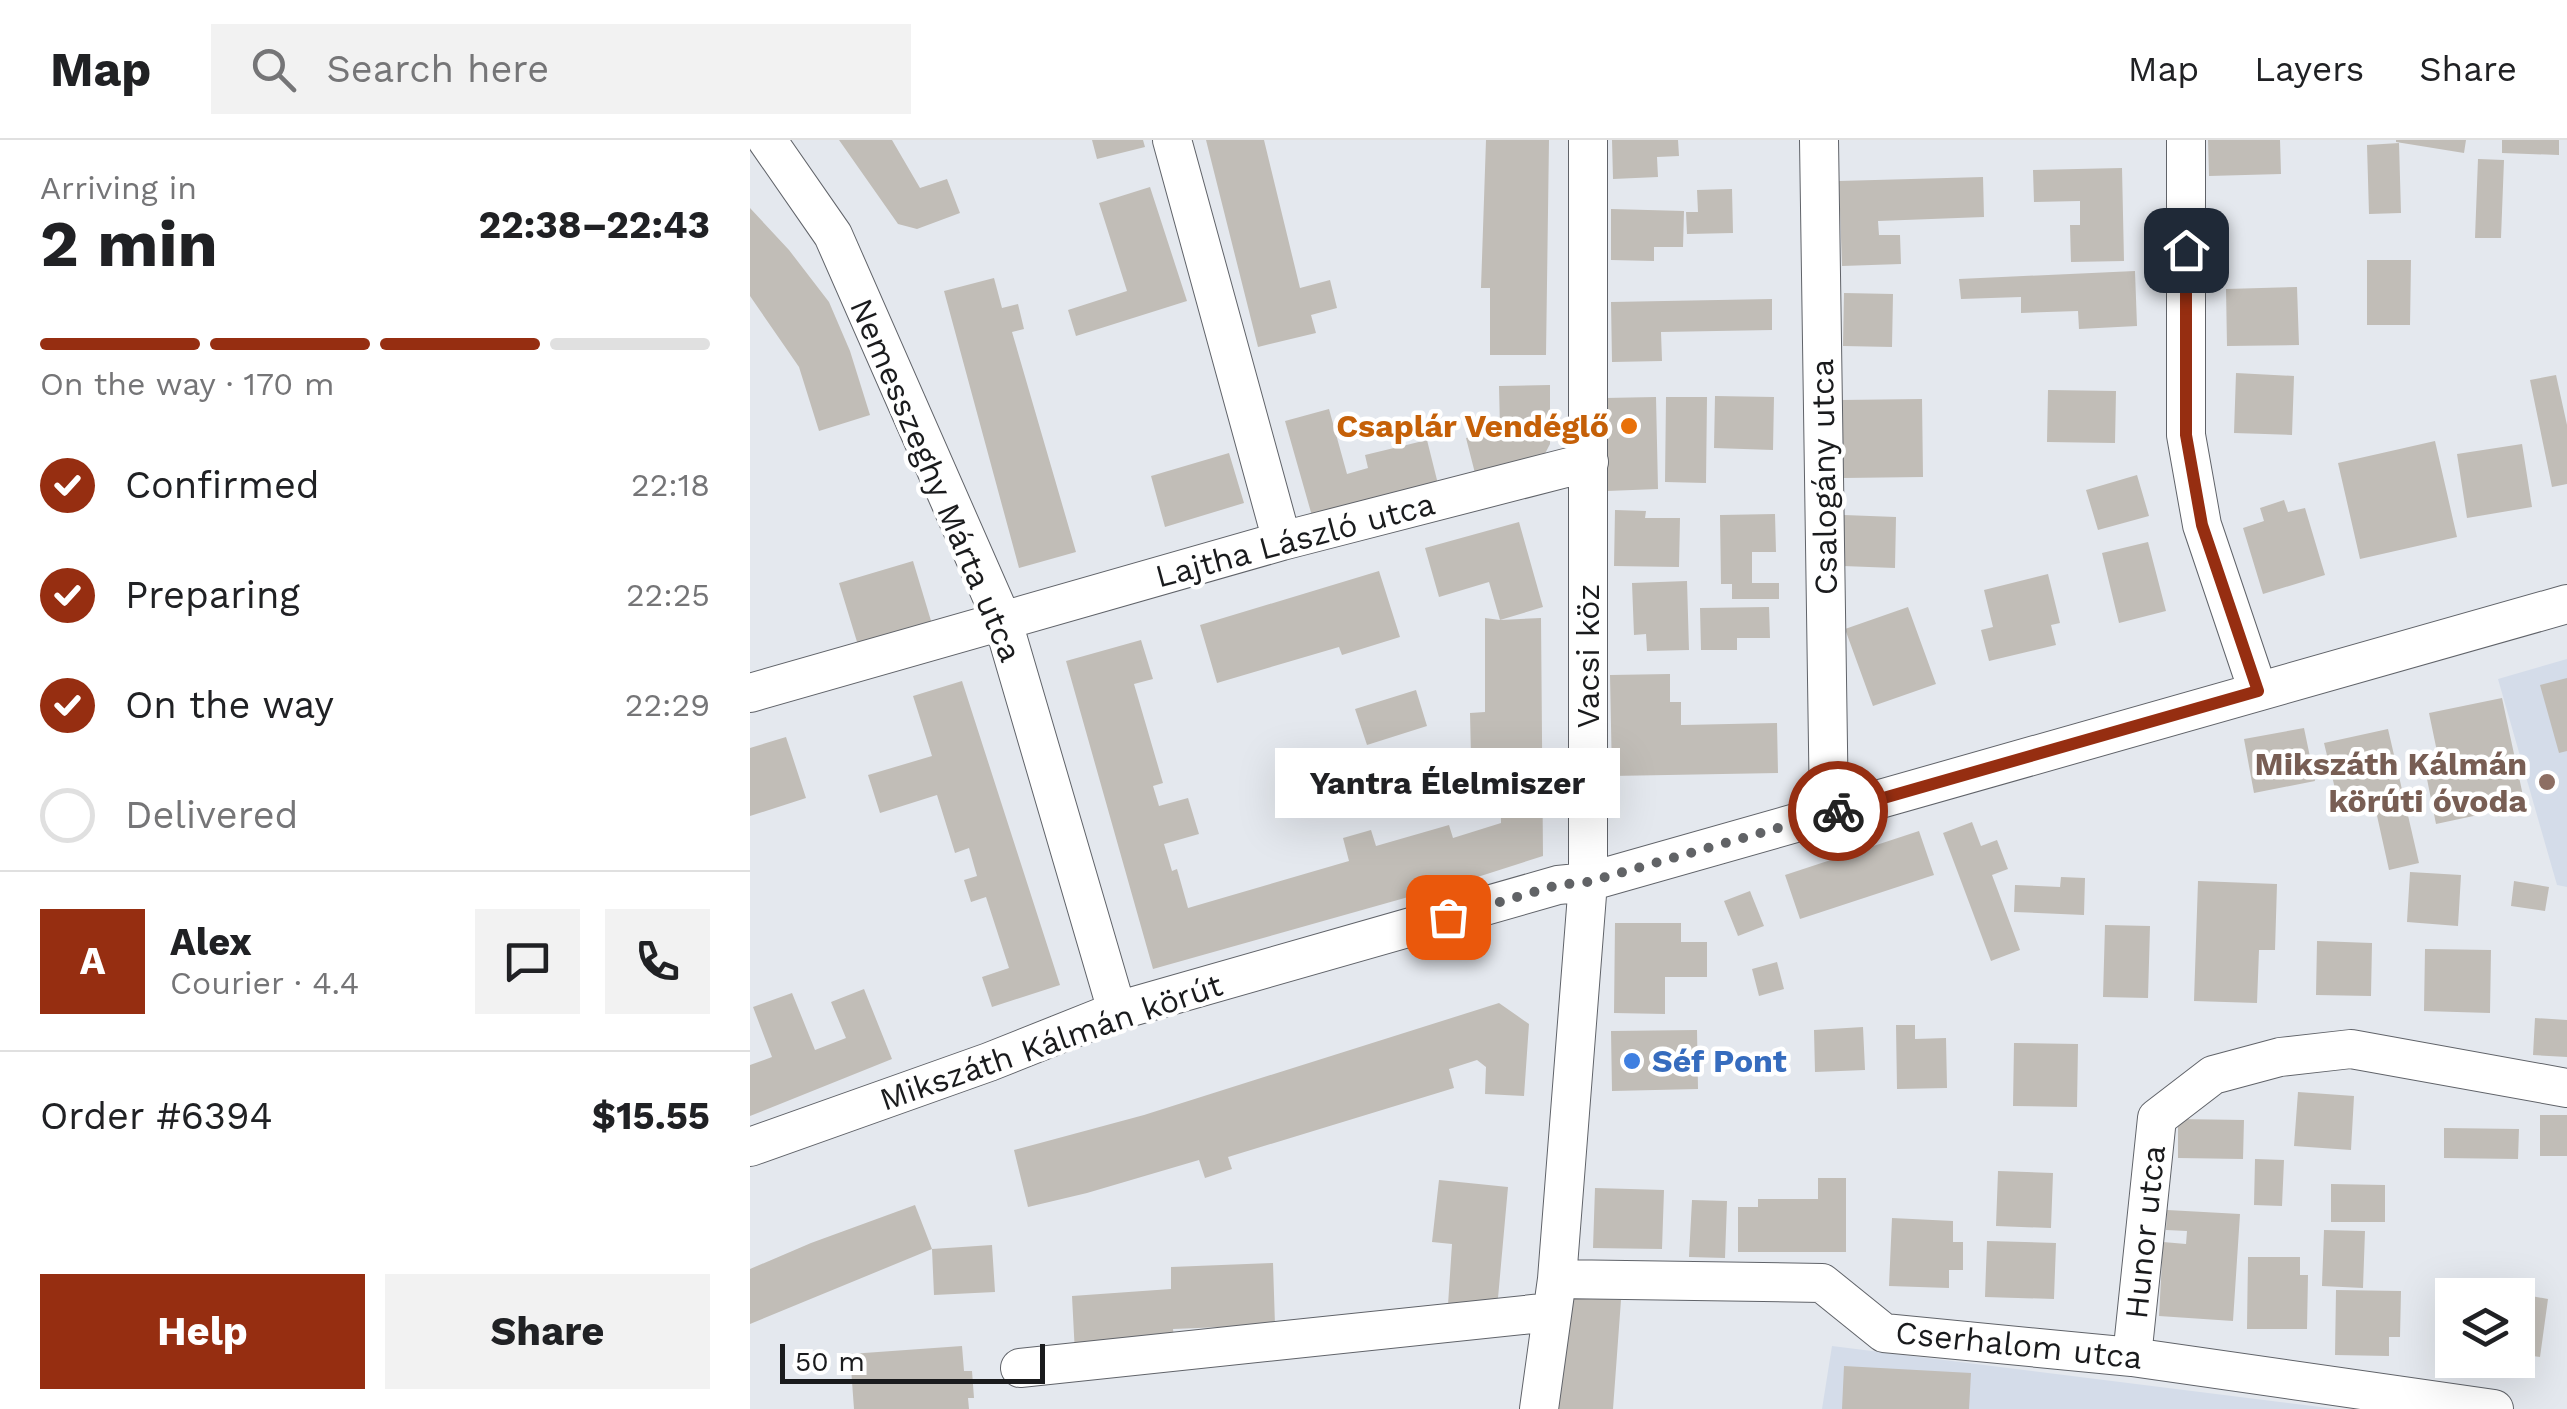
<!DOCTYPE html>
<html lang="en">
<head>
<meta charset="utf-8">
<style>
  body { margin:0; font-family:"Work Sans",sans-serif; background:#f2f2f2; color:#202124; height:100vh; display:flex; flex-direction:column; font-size:38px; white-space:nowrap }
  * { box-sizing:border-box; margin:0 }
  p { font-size:32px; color:#757577 }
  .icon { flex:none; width:55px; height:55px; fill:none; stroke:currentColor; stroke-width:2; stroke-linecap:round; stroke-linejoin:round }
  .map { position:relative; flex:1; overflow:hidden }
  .drawer { display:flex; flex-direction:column; background:#fff; width:750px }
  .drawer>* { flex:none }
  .fabs { position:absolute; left:1685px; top:1138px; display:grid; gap:20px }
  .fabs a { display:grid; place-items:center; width:100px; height:100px; border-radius:0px; background:#fff; box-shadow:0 10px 40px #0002; font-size:50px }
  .scale { position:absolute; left:30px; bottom:25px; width:265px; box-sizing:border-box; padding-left:10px; border:5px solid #1a1b1d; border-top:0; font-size:28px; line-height:35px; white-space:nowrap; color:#1a1b1d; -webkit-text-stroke:8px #fff; paint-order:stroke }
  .pin { position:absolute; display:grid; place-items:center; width:85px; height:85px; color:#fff; margin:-42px; border-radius:20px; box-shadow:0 5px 15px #0006 }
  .courier { position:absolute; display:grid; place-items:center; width:100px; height:100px; margin:-50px; border:8px solid #962e11; border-radius:50%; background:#fff; color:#222; box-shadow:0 2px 12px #0007 }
  .bubble { position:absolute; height:70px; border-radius:0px; background:#fff; box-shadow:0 10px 40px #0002; font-size:32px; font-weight:700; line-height:70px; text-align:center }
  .summary em { font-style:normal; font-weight:700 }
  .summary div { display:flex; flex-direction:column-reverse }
  .summary { display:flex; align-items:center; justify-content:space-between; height:170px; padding:0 40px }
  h1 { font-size:65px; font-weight:700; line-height:75px }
  .bar { display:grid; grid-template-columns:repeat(4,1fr); gap:15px 10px; align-content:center; height:120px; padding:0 40px }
  .bar i { height:12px; border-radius:8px; background:#e0e0e0 }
  .bar .on { background:#962e11 }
  .bar p { grid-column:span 4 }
  .line { display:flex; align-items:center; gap:25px; padding:0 40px; border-top:2px solid #e0e0e0 }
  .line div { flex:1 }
  .round { display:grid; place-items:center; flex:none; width:105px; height:105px; border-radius:0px; background:#f2f2f2 }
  ol { padding:0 40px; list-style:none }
  li { display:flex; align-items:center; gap:30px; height:110px }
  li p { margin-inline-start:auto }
  li .icon { padding:10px; border-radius:50%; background:#962e11; color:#fff; stroke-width:4 }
  li:last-child { color:#757577 }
  li i { width:55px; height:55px; border:5px solid #e0e0e0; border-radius:50% }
  .primary-button { display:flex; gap:20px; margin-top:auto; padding:20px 40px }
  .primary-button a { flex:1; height:115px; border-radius:0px; background:#962e11; color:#fff; font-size:40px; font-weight:700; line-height:115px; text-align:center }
  .primary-button a+a { background:#f2f2f2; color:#202124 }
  header { display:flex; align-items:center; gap:60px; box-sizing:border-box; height:140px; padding:0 50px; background:#fff; border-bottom:2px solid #e0e0e0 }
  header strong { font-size:48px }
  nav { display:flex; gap:55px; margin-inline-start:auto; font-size:35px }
  .search { width:700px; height:90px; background:#f2f2f2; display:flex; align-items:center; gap:25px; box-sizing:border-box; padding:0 35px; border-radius:0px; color:#757577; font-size:38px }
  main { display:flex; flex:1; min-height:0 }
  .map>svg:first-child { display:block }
  .built { fill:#d4dce9 }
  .building { fill:#c1bdb7 }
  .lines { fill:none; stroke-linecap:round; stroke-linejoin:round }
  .minor-casing { stroke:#606369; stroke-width:40 }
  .minor { stroke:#fff; stroke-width:38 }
  .done { stroke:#616366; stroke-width:10; stroke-dasharray:0 18 }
  .route { stroke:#962e11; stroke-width:12 }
  .food-dot { fill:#e8710a; stroke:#fff; stroke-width:4 }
  .education-dot { fill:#8d6e63; stroke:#fff; stroke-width:4 }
  .shop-dot { fill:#3f7fe0; stroke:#fff; stroke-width:4 }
  .labels { text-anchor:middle; stroke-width:9; stroke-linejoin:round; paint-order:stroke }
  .food-label { font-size:32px; font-weight:bold; fill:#c56008; stroke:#fff; text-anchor:end }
  .street-label { font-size:32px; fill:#1a1b1d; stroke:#fff }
  .education-label { font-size:32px; font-weight:bold; fill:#785e54; stroke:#fff; text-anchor:end }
  .shop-label { font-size:32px; font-weight:bold; fill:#366cbe; stroke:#fff; text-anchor:start }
</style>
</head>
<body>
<header>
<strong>Map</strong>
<div class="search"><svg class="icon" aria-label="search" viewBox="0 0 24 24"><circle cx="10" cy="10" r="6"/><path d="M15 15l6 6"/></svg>Search here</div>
<nav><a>Map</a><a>Layers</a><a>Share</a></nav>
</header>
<main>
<section class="drawer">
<div class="summary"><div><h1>2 min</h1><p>Arriving in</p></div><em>22:38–22:43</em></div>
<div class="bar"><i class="on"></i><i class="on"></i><i class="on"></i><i></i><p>On the way · 170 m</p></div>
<ol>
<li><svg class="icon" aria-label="check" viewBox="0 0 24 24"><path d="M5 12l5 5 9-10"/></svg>Confirmed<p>22:18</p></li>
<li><svg class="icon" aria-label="check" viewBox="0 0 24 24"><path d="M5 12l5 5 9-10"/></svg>Preparing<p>22:25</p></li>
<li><svg class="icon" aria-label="check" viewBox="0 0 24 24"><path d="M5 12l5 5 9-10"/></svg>On the way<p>22:29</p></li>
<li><i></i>Delivered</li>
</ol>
<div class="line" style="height:180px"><b class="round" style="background:#962e11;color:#fff">A</b><div><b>Alex</b><p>Courier · 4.4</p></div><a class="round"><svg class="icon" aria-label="chat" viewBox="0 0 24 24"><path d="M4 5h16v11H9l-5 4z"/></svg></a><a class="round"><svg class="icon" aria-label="phone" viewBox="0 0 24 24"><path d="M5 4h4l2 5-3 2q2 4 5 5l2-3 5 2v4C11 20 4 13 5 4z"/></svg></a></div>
<div class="line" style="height:130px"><div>Order #6394</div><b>$15.55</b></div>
<div class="primary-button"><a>Help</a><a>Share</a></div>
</section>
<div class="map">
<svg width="1817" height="1269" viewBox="0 0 1817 1269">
  <rect width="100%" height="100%" fill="#e4e8ee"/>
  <!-- built -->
  <path class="built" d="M1817 519V747L1807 745 1748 539Z
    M1082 1206 1587 1269H1072Z"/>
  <!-- building -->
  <path class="building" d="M89 0H142L170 48 197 39 210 73 167 89 148 84Z
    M342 0H393L395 7 347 19Z
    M456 0H514L550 148 580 140 587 168 561 175 566 193 508 207Z
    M736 0H799L796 215H740V148H731Z
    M862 0H928L929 16 907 17 908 37 863 39Z
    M1458 0H1530L1531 34 1459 36Z
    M1646 0H1716L1714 13 1646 2Z
    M1752 0H1809V15L1752 13Z
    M1649 3 1651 73 1619 74 1617 5Z
    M1728 19 1754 20 1751 98H1725Z
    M1372 28 1374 121 1321 122 1320 85H1330V61L1284 62 1283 30Z
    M1233 37 1234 77 1128 81 1129 95H1150L1151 124 1092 126 1089 41Z
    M400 47 437 161 326 196 318 170 377 151 349 63Z
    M982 49 983 93 937 94 936 72H948L947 50Z
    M0 68 39 110 79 162 100 211 120 275 69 291 49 227 0 156Z
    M861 69 934 71 933 107H904V121L861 120Z
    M1617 120H1661L1660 185H1617Z
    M1385 131 1387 186 1329 189 1328 171 1271 173V157L1211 159 1209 139Z
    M244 138 252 168 268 164 274 189 262 192 326 412 269 428 194 151Z
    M1547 147 1549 205 1477 206 1476 149Z
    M1094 153 1143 154 1142 207 1093 206Z
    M1022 159V190L911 192 912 221 862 222 861 162Z
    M1486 233 1544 236 1542 295 1484 293Z
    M1806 235 1817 285V344L1802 347 1780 240Z
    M800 245V304L789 325 727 341 716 298 750 290 749 246Z
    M1298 250 1366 251 1365 303 1297 302Z
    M965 256 1024 257 1023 310 964 308Z
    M906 257 908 349 857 351 855 258Z
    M916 257H957L956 343 915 342Z
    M1172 259 1173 337 1093 338 1091 260Z
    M579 269 597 334 618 328 615 315 677 300 689 348 564 383 535 281Z
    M1685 301 1707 397 1610 419 1588 323Z
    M1772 304 1782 367 1717 378 1707 314Z
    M479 313 494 363 415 387 401 336Z
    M1387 335 1399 376 1348 390 1336 350Z
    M1534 360 1538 372 1555 368 1575 435 1513 454 1493 388 1514 381 1510 368Z
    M865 370 896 371 895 378H930L929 427 864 426Z
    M1025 374 1026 412H1002V443H1029V459H982V444H971L970 375Z
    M1094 375 1146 377 1145 428 1093 426Z
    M769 382 793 467 750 480 791 478 793 716 715 741 403 829 316 521 391 500 403 539 384 544 413 643 403 646 409 666 438 658 449 694 414 704 422 731 427 729 438 768 599 721 593 698 621 690 626 706 699 685 703 698 751 683 750 617H721L720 573 735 572V478L750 480 739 442 689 457 675 408Z
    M1398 402 1416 471 1369 483 1352 413Z
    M163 421 185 494 111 515 89 443Z
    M629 431 650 497 592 515 589 507 467 543 450 485Z
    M1298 434 1310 483 1301 485 1306 505 1239 521 1231 490 1243 487 1234 450Z
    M937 441 939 510 897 511 896 494 884 495 882 443Z
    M1019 467 1020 498H987V510H951L950 468Z
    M1158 467 1186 544 1123 566 1095 489Z
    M920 534V562H931V585L1027 583 1028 633 862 636 860 535Z
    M1817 538V611L1809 613 1790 545Z
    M212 541 310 845 242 867 232 837 259 828 236 757 221 762 214 740 227 736 219 708 205 713 187 655 130 673 118 635 182 616 163 556Z
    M666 550 677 586 617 605 605 569Z
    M1752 558 1775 665 1686 684 1675 629 1690 626 1679 573Z
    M1554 588 1565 641 1504 653 1494 599Z
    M1638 589 1669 723 1639 730 1622 653 1588 661 1574 603Z
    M36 597 56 658 0 676V608Z
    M1222 682 1231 706 1247 700 1258 729 1242 735 1270 810 1241 821 1193 693Z
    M1169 691 1184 735 1050 779 1035 735Z
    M1660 732 1711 735 1708 786 1657 782Z
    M1311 737 1335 738 1334 775 1264 772 1265 745 1310 747Z
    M1448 741 1527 744 1525 810H1509L1507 863 1444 861Z
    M1764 741 1799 747 1795 771 1761 766Z
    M1000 751 1014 786 988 796 974 761Z
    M865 783H931V802H957V837H915V874L864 873Z
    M1355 785 1400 786 1398 858 1353 857Z
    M1567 801 1622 803 1621 856 1566 855Z
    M1675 809 1741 810 1740 873 1674 871Z
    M1027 822 1034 849 1009 856 1002 829Z
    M114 849 142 919 0 976V925L22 917 3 867 42 853 65 910 96 898 81 862Z
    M749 863 779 884 774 956 735 954 736 927 727 920 699 929 704 948 478 1017 482 1029 455 1038 449 1020 337 1053 278 1067 264 1010 394 975Z
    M1785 878 1817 880V917L1783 915Z
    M1146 885H1165V899L1196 898 1197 948 1147 949Z
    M1113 887 1115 930 1065 932 1064 890Z
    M947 890 948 949 862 951 861 891Z
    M1264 903 1328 904 1327 967 1263 966Z
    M1548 952 1604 956 1601 1010 1544 1006Z
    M1790 975H1817V1016H1790Z
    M1428 979 1494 980 1493 1019 1428 1018Z
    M1694 988 1769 989 1768 1019 1694 1018Z
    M1505 1019 1534 1020 1532 1066 1504 1065Z
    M1248 1031 1303 1033 1301 1088 1246 1086Z
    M1068 1038H1096V1112H988V1067H1008V1059H1068Z
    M689 1040 758 1047 747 1169 698 1165 702 1104 682 1102Z
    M1581 1044 1635 1045V1082H1581Z
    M845 1048 914 1050 912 1109 843 1108Z
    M942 1060 977 1061 975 1118 939 1117Z
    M165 1065 182 1109 0 1184V1129L61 1103Z
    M1417 1070 1490 1074 1483 1181 1409 1176 1413 1102 1436 1104 1437 1091 1416 1090Z
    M1142 1078 1203 1081V1102H1213V1130H1199V1148L1139 1146Z
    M1574 1090 1615 1091 1613 1148 1572 1146Z
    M1237 1101 1306 1103 1304 1159 1235 1157Z
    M242 1105 245 1152 184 1155 182 1109Z
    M1498 1117H1550V1135H1558L1557 1189H1497Z
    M523 1123 525 1185 423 1189 425 1207 325 1214 322 1156 421 1149V1127Z
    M1731 1138 1782 1145 1781 1156 1798 1159 1790 1217 1768 1214V1155H1728Z
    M1586 1150 1651 1151 1650 1197H1639V1216L1585 1215Z
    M813 1156 871 1160 863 1269H805Z
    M212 1206 214 1231H222L224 1258H218L219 1269H104L100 1214Z
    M1094 1226 1221 1233 1219 1269H1092Z"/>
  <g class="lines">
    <!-- minor casing -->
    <g class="minor-casing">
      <path id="minor" d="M17 0 83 95 253 482 367 871
        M422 0 532 401
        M1069 0 1079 674
        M1436 0V295L1452 385 1508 551
        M0 553 532 401 839 322
        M0 1007 239 922 367 871 808 745 838 742 1817 464
        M807 1139 1072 1143 1134 1193 1382 1217 1744 1269
        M1382 1217 1407 978 1463 935 1530 917 1601 909 1817 948
        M270 1228 802 1172
        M789 1269 807 1139 838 742V0"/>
    </g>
    <!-- minor -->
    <use href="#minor" class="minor"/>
  </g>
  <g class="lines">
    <!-- done -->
    <path class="done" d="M698 777 808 745 838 742 1088 671"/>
    <!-- route -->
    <path class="route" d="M1088 671 1508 551 1452 385 1436 295V110"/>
  </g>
  <!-- markers -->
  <circle class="food-dot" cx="879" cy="286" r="10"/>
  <circle class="education-dot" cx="1797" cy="642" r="10"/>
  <circle class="shop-dot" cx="882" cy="921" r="10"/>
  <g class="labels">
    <!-- food labels -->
    <g class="food-label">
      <text x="859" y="297">Csaplár Vendéglő</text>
    </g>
    <!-- street labels -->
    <g class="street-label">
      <text transform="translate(1074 337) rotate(-91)" y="11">Csalogány utca</text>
      <text transform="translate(186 340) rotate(67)" y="11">Nemesszeghy Márta utca</text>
      <text transform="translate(545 400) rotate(-15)" y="11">Lajtha László utca</text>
      <text transform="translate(838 516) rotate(-90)" y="11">Vacsi köz</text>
      <text transform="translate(301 902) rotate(-19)" y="11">Mikszáth Kálmán körút</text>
      <text transform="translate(1395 1092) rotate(-84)" y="11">Hunor utca</text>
      <text transform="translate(1269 1205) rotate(6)" y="11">Cserhalom utca</text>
    </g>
    <!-- education labels -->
    <g class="education-label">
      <text x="1777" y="635">Mikszáth Kálmán<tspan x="1777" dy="37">körúti óvoda</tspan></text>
    </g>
    <!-- shop labels -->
    <g class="shop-label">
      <text x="902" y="932">Séf Pont</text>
    </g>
  </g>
</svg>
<div class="fabs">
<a><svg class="icon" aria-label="layers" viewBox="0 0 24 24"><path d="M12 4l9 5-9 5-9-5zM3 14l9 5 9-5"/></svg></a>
</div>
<div class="scale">50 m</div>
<div class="pin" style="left:698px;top:777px;background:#ea580c"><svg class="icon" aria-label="bag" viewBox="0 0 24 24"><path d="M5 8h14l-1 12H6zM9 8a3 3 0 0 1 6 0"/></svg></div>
<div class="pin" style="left:1436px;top:110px;background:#1f2937"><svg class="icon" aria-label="home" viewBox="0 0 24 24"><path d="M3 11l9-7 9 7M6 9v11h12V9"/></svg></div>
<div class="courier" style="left:1088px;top:671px"><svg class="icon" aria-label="bike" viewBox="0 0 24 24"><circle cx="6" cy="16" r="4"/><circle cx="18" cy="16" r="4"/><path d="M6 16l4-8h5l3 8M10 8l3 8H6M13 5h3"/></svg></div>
<div class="bubble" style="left:525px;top:608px;width:345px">Yantra Élelmiszer</div>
</div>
</main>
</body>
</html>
